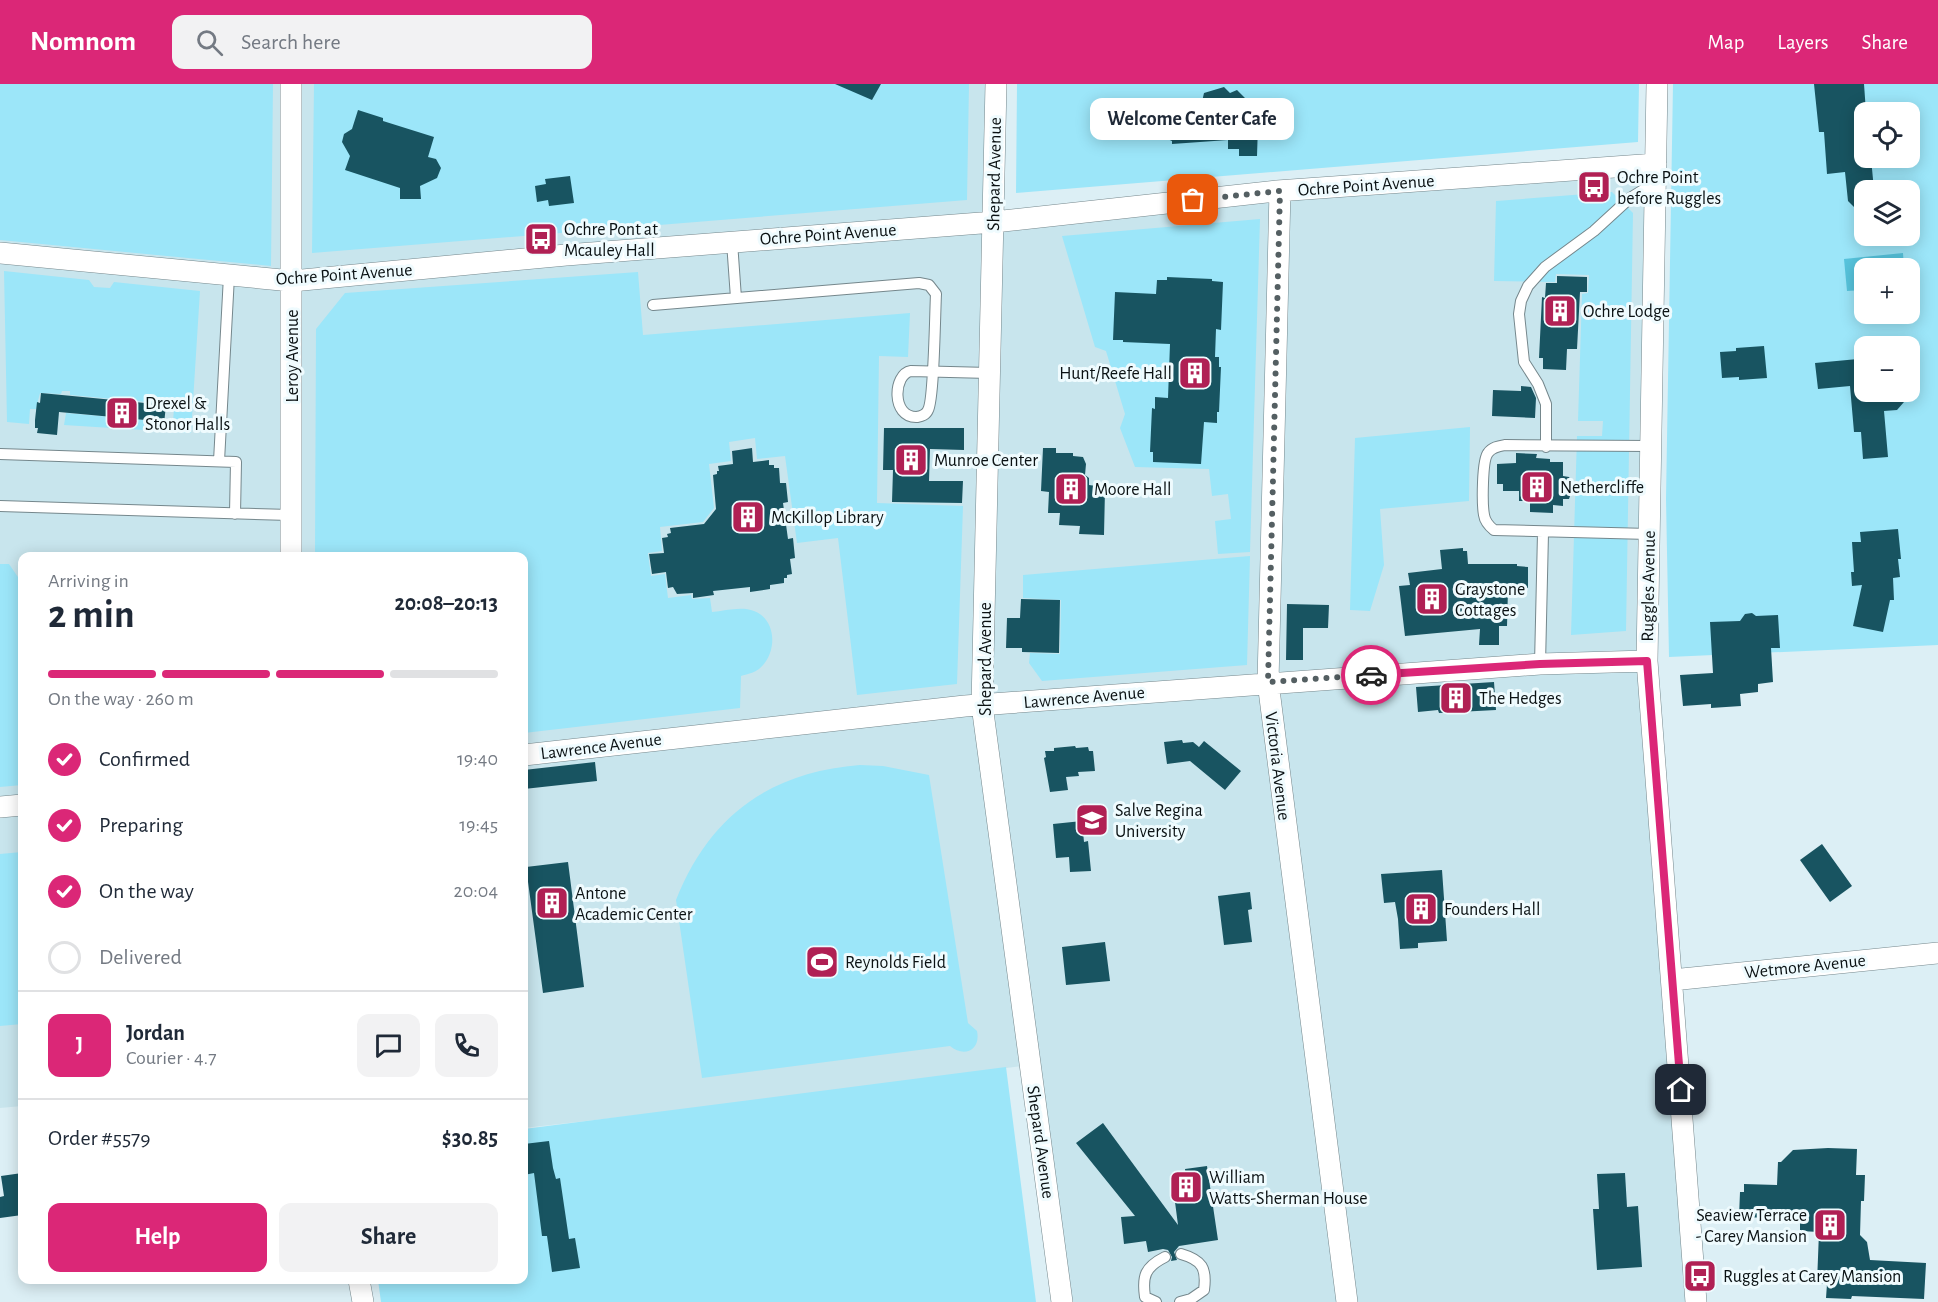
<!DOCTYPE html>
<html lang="en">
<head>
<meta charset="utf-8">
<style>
  body { margin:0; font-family:"Alegreya Sans",sans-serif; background:#f2f2f3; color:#1f2937; height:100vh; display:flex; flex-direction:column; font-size:22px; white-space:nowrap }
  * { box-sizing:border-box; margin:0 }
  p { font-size:20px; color:#747a83 }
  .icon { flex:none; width:33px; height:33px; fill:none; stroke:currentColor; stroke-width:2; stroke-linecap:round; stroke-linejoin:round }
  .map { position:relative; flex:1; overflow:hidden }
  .details { position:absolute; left:18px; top:468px; width:510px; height:732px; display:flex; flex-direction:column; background:#fff; border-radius:12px; box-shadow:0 3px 15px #0003 }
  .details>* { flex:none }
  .fabs { position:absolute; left:1854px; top:18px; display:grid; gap:12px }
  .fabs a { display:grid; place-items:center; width:66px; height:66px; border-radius:12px; background:#fff; box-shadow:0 3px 15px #0003; font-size:30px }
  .pin { position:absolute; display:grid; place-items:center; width:51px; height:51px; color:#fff; margin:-26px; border-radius:12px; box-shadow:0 3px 9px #0006 }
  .courier { position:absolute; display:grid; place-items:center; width:60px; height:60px; margin:-30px; border:4px solid #db2777; border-radius:50%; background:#fff; color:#222; box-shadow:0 2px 8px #0007 }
  .bubble { position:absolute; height:42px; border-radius:12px; background:#fff; box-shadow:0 3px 15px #0003; font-size:20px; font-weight:700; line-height:42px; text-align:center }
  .head em { font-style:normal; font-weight:700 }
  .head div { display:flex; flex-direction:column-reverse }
  .head { display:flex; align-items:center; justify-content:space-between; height:102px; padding:0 30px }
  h1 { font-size:39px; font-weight:700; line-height:45px }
  .bar { display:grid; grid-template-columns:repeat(4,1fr); gap:9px 6px; align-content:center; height:72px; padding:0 30px }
  .bar i { height:8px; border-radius:4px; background:#e0e1e3 }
  .bar .selected { background:#db2777 }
  .bar p { grid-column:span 4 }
  .line { display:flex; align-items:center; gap:15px; padding:0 30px; border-top:2px solid #e0e1e3 }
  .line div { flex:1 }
  .round { display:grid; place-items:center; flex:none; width:63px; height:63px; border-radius:12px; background:#f2f2f3 }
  ol { padding:0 30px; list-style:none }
  li { display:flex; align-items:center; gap:18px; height:66px }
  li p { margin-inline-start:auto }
  li .icon { padding:6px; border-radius:50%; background:#db2777; color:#fff; stroke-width:4 }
  li:last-child { color:#747a83 }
  li i { width:33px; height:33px; border:3px solid #e0e1e3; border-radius:50% }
  .action { display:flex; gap:12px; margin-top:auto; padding:12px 30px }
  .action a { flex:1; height:69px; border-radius:12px; background:#db2777; color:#fff; font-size:24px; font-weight:700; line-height:69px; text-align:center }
  .action a+a { background:#f2f2f3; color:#1f2937 }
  header { display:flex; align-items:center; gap:36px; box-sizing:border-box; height:84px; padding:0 30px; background:#db2777; color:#fff }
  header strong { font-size:28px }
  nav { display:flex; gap:33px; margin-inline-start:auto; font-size:21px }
  .search { width:420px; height:54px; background:#f2f2f3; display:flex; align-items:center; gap:15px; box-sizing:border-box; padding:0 21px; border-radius:12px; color:#747a83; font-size:22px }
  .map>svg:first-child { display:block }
  .built { fill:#c8e5ed }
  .green { fill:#9ce6f9; fill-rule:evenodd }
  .water { fill:#57c4dd }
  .building { fill:#185461 }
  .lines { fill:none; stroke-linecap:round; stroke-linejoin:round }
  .service-casing { stroke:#75878c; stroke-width:12 }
  .minor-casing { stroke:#75878c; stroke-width:22 }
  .service { stroke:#fff; stroke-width:10 }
  .minor { stroke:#fff; stroke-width:21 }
  .done { stroke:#545f62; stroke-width:6; stroke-dasharray:0 10.8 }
  .route { stroke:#db2777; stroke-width:8 }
  .labels { text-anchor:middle; stroke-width:6; stroke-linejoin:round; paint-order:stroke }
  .street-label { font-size:18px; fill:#0a1113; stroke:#effbfe }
  .poi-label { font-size:18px; fill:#0a1113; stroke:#effbfe; text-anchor:start }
</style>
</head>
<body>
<header>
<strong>Nomnom</strong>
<div class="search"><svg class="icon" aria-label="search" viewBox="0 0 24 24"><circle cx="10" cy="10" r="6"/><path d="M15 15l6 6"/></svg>Search here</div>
<nav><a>Map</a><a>Layers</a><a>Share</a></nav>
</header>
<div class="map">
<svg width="1938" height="1218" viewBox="0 0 1938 1218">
  <rect width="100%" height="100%" fill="#dceff5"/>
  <!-- built -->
  <path class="built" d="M0 0H996L994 137 1656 80 1649 450 1696 1218H1062L1030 981 666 1028 524 1044V472H22V1022L0 1024Z"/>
  <!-- green -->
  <path class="green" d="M0 0H273L271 182 0 156Z
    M314 0H969L967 116 312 169Z
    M1017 0H1639L1638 58 1016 109Z
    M1673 0H1938V561L1669 573 1666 415ZM1864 28H1910V74H1864ZM1864 106H1910V152H1864ZM1864 184H1910V230H1864ZM1864 262H1910V308H1864Z
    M1612 108 1633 129 1626 547 1571 551 1577 352H1602L1603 337H1578L1582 210 1588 209 1589 191 1556 190 1555 198 1494 197 1496 117Z
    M1260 135 1250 468 1218 470 1215 437 1231 435 1228 410 1212 412 1209 385 1135 383 1120 344 1125 330 1106 267 1095 263 1062 152Z
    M4 187 89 196 94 203 110 204 114 198 200 207 191 349 64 341 66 329 145 336V339L164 340 165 337 173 338 174 324H166L167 316 158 315 157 319 70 311V307H62L61 310 40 309 36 325H30L29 340 7 338Z
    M638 188 643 251 910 229 908 273 879 272 877 419 963 422 957 600 857 611 838 454 797 459 785 372 757 375 755 354 729 358 731 377 709 380 714 424 703 438 660 443 662 467 648 469 651 492 665 490 668 514 691 511 692 515 710 514 712 528C725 527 741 522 754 527 778 536 777 571 759 585 754 589 747 590 741 592L740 624 524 649V586L528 585 524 547V472H315L316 245 345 209Z
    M1470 343 1469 417 1380 425 1384 481 1370 527 1350 526 1355 354Z
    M1250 472 1247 581 1042 597 1029 579 1030 569 1060 570 1061 516 1023 514V491Z
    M0 480H9L22 499V701L0 703Z
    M860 681 883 682 929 691 968 939 977 947C981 966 964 974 950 962L702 994 676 816C709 732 770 688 860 681Z
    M22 768V940L0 942V770Z
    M1006 983 1036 1218H381L378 1196H524V1045Z"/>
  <!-- water -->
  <path class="water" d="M1903 169 1904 184H1864V206L1847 207 1844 175Z"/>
  <!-- building -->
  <path class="building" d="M835 0H881L872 16Z
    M1814 0H1864L1866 28H1864V74H1871L1874 106H1864V133L1848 117 1845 88 1827 90 1824 48H1819Z
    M1224 3 1230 9 1237 6 1246 15 1239 40 1258 41 1257 72H1239V65H1228V56L1172 60V57L1163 53 1159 32 1182 14 1201 22 1204 9Z
    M358 26 383 34V37L434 53 428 73 436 75 441 84 437 94 420 102 421 115H400V104L345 86 350 72 342 58 344 50 352 45Z
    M570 92 574 119 549 122 548 116 537 118 535 102 546 100 545 95Z
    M1557 192 1587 193V208H1580L1577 265H1567L1566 286 1543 285V274H1539L1542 213 1545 214 1546 199H1557Z
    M1167 193 1212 195V197L1223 198 1221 246 1216 245 1215 273H1219V283H1221L1219 328H1217V339L1204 338 1201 380 1153 378V368H1150L1152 324 1155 325V313L1168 314 1170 260 1123 258V256H1113L1115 208 1156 210 1157 196H1167Z
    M1764 262 1767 294 1739 296V293L1722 294 1720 268 1736 267V264Z
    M1858 275V281L1864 280V308H1903L1904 318 1897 326 1884 327 1888 373 1863 375 1861 348H1854L1850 302 1818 305 1815 279Z
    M1521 302 1531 303 1536 314 1535 334 1492 332 1493 306 1521 307Z
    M41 309 166 321 164 340 145 338V336L59 328 57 351 37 349 38 344H35V336L37 318 40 319Z
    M884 344H964V366L930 365 929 397H963L962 419 892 418 893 386H883Z
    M752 364 753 378 769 376V381H774V384H779L780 399H786L788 418 783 419 788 455 793 454 795 474 790 475 792 490 787 491V494H784V499L770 501V505L750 508V503L713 507 714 511 693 514V509L677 510 673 503 668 504 666 488 652 490 649 470 664 469 662 454 668 453 667 450 671 449 670 444 704 440 716 425 713 391 717 390V387H719L718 382 733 380 732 367Z
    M1043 364H1056V369H1073V372L1083 373 1086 380 1085 391 1089 394V401L1096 402V406H1105L1104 451 1079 450 1080 442 1059 441 1060 429H1048L1049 408 1041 407Z
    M1516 369 1537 370 1536 374 1550 375V378H1563V392L1569 393 1572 399 1571 409 1569 415H1563V422L1553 421V429L1530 428V417H1519V407H1503V400H1497V380L1516 379Z
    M1898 445 1901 475H1898L1900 493 1893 494 1894 516H1890L1883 548 1853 542 1862 501 1852 502 1851 488H1854L1852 458H1861L1860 448Z
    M1463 464V467H1467L1468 480H1517V482L1528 483V504L1508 505 1507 542H1499V561H1479L1480 545 1405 552 1399 502 1410 501 1408 489 1442 485 1440 466Z
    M1021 515 1060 516 1059 569 1022 568V564H1006L1007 534H1020Z
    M1287 520 1329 521 1328 544H1303V576H1286Z
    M1752 529 1756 532 1778 531 1780 564H1771L1773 598 1758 600V608L1740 610 1741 622 1711 624V620L1683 622 1680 591 1713 589 1710 538 1740 537 1745 530Z
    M1494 598 1496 626 1439 629 1438 626 1418 628 1416 603Z
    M1182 656 1183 659 1193 658 1199 663 1204 657 1241 687 1225 706 1190 677 1167 680 1164 658Z
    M1075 662 1076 664 1088 663 1089 667H1093L1095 687 1078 688 1079 692 1066 693 1068 706 1050 708 1044 674 1046 673 1045 667H1054V664Z
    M595 678 597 697 524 705V686Z
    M1082 737 1084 758 1088 757 1091 787 1070 788 1069 773 1056 774 1053 740Z
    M1822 760 1852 802 1830 818 1800 776Z
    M568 778 584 903 543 909 526 783Z
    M1442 786 1447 857 1418 859V864L1400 865 1398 835 1395 818 1384 819 1381 790Z
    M1250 808 1252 825 1248 826 1252 858 1224 861 1218 812Z
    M1105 858 1110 897 1066 901 1062 863Z
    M1103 1039 1178 1141 1172 1095 1186 1093 1185 1085 1207 1082 1218 1156 1179 1162 1174 1168 1177 1176 1171 1177 1172 1173 1168 1166 1163 1165 1148 1168 1146 1157 1124 1160 1121 1133 1135 1132 1076 1059Z
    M549 1057 553 1084 556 1095 560 1094 569 1155 575 1154 580 1184 552 1188 547 1152H542L534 1089 524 1091V1060Z
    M1828 1064 1857 1065 1856 1091H1865L1864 1117H1861L1860 1151 1867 1158 1870 1176 1926 1179 1924 1215 1852 1212 1851 1215 1826 1214 1827 1200 1817 1199 1819 1148 1800 1147V1135L1739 1133 1740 1108H1744V1100L1777 1101 1778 1078H1781L1793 1066Z
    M22 1089V1131L0 1134V1113L4 1112 1 1092Z
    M1625 1089 1627 1123 1638 1122 1642 1183 1597 1186 1593 1125H1599L1597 1090Z"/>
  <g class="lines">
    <!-- service casing -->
    <g class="service-casing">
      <path id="service" d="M732 158 736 214
        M653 221 919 199 929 201 936 210C935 228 934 316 928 326 926 331 922 332 917 333 891 334 893 290 911 287L989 289
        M1546 363V320L1538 300 1524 278 1519 230 1521 217 1528 202 1545 183 1594 147 1630 114 1656 98
        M0 370 236 378 235 430
        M219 377 229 192
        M0 422 290 431
        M1649 450 1494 446C1489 442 1485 438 1484 431 1482 420 1482 376 1488 369 1492 363 1499 362 1505 361L1651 362
        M1540 580 1543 449
        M1156 1218 1145 1213C1142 1192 1145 1183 1165 1173
        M1180 1218 1191 1215 1204 1206C1207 1184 1202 1176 1181 1170"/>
    </g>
    <!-- minor casing -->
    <g class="minor-casing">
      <path id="minor" d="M996 0 982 621 1062 1218
        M1657 0 1647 577 1696 1218
        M1280 107 1268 598 1347 1218
        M0 169 292 197 566 171 994 138 1277 107 1656 80
        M291 472V0
        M524 671 965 622 1540 580 1647 577
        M0 723 22 721
        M1672 896 1938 869
        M359 1196 363 1218"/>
    </g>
    <!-- service -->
    <use href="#service" class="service"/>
    <!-- minor -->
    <use href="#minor" class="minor"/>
  </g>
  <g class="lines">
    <!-- done -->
    <path class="done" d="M1193 116 1280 107 1268 598 1371 591"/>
    <!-- route -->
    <path class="route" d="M1371 591 1540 580 1647 577 1681 1006"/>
  </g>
  <!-- icons -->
  <defs>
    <g id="bus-square" transform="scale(1.725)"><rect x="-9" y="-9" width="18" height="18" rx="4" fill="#b02054" stroke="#effbfe"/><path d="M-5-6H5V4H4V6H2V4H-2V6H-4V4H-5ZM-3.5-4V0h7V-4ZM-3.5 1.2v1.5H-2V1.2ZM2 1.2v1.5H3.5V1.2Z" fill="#fff"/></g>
    <g id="building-square" transform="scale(1.725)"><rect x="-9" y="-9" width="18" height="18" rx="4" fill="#b02054" stroke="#effbfe"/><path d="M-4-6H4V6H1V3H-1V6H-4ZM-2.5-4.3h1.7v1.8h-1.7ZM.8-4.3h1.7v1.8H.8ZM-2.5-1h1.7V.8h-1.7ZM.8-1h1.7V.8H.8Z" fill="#fff"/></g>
    <g id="university-square" transform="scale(1.725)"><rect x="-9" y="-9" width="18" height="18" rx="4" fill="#b02054" stroke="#effbfe"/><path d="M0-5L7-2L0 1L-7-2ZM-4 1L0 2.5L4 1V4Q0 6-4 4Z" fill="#fff"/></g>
    <g id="stadium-square" transform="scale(1.725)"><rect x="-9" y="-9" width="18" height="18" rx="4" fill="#b02054" stroke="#effbfe"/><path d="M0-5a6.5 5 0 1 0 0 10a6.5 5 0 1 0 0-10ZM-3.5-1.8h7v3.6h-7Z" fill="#fff"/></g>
  </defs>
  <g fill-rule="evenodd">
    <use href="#bus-square" x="1594" y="103"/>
    <use href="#bus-square" x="541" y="155"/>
    <use href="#building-square" x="1560" y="227"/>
    <use href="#building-square" x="1195" y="289"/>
    <use href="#building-square" x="122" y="329"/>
    <use href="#building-square" x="911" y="376"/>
    <use href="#building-square" x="1537" y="403"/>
    <use href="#building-square" x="1071" y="405"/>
    <use href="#building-square" x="748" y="433"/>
    <use href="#building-square" x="1432" y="515"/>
    <use href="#building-square" x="1456" y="614"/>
    <use href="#university-square" x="1092" y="736"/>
    <use href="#building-square" x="552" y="819"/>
    <use href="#building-square" x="1421" y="825"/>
    <use href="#stadium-square" x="822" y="878"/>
    <use href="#building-square" x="1186" y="1103"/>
    <use href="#building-square" x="1830" y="1141"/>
    <use href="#bus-square" x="1700" y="1192"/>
  </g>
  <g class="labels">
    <!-- street labels -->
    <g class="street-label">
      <text transform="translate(994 90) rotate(-89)" y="6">Shepard Avenue</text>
      <text transform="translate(1366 101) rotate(-4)" y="6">Ochre Point Avenue</text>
      <text transform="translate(828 150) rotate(-4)" y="6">Ochre Point Avenue</text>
      <text transform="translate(344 190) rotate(-4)" y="6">Ochre Point Avenue</text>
      <text transform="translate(292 272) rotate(-90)" y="6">Leroy Avenue</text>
      <text transform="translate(1648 502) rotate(-89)" y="6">Ruggles Avenue</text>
      <text transform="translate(985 575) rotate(-90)" y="6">Shepard Avenue</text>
      <text transform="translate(1084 613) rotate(-5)" y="6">Lawrence Avenue</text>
      <text transform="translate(601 662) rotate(-7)" y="6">Lawrence Avenue</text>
      <text transform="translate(1278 682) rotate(83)" y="6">Victoria Avenue</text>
      <text transform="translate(1805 882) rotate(-6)" y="6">Wetmore Avenue</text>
      <text transform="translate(1041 1058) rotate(82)" y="6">Shepard Avenue</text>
    </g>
    <!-- poi labels -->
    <g class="poi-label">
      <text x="1617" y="99">Ochre Point<tspan x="1617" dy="21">before Ruggles</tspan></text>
      <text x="564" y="151">Ochre Pont at<tspan x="564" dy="21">Mcauley Hall</tspan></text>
      <text x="1583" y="233">Ochre Lodge</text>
      <text x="1172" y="295" text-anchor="end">Hunt/Reefe Hall</text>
      <text x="145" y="325">Drexel &amp;<tspan x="145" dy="21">Stonor Halls</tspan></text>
      <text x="934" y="382">Munroe Center</text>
      <text x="1560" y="409">Nethercliffe</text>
      <text x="1094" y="411">Moore Hall</text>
      <text x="771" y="439">McKillop Library</text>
      <text x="1455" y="511">Graystone<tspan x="1455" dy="21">Cottages</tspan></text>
      <text x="1479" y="620">The Hedges</text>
      <text x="1115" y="732">Salve Regina<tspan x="1115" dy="21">University</tspan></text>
      <text x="575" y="815">Antone<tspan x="575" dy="21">Academic Center</tspan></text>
      <text x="1444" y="831">Founders Hall</text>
      <text x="845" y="884">Reynolds Field</text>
      <text x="1209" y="1099">William<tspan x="1209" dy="21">Watts-Sherman House</tspan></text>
      <text x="1807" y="1137" text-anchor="end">Seaview Terrace<tspan x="1807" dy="21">- Carey Mansion</tspan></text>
      <text x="1723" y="1198">Ruggles at Carey Mansion</text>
    </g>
  </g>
</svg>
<div class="fabs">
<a><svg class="icon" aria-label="locate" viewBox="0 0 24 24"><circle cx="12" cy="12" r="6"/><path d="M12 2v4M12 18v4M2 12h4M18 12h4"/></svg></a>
<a><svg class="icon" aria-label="layers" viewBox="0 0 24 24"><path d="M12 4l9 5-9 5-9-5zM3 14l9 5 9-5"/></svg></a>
<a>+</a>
<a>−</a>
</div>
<div class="pin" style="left:1193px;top:116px;background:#ea580c"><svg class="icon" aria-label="bag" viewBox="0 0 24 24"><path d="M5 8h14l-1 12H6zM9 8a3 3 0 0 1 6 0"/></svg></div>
<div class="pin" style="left:1681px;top:1006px;background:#1f2937"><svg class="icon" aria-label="home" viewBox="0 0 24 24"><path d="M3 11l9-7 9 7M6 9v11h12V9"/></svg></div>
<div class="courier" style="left:1371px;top:591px"><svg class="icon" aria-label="car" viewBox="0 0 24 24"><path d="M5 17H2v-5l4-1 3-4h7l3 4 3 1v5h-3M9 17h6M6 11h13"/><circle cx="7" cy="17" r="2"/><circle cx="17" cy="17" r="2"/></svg></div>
<div class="bubble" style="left:1090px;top:14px;width:204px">Welcome Center Cafe</div>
<section class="details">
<div class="head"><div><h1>2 min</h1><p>Arriving in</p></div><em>20:08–20:13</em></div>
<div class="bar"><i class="selected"></i><i class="selected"></i><i class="selected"></i><i></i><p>On the way · 260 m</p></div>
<ol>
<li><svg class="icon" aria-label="check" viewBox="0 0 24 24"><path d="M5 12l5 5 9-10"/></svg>Confirmed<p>19:40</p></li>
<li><svg class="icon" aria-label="check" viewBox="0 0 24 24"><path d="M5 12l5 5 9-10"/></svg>Preparing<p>19:45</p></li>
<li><svg class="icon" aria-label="check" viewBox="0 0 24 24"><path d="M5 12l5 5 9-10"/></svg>On the way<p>20:04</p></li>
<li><i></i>Delivered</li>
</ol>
<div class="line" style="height:108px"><b class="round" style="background:#db2777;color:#fff">J</b><div><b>Jordan</b><p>Courier · 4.7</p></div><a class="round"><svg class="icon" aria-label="chat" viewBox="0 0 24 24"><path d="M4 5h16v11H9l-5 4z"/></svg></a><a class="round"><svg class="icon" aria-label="phone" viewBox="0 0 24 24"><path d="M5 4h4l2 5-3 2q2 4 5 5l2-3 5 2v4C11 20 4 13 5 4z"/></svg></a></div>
<div class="line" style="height:78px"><div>Order #5579</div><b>$30.85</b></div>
<div class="action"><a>Help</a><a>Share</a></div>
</section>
</div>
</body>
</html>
